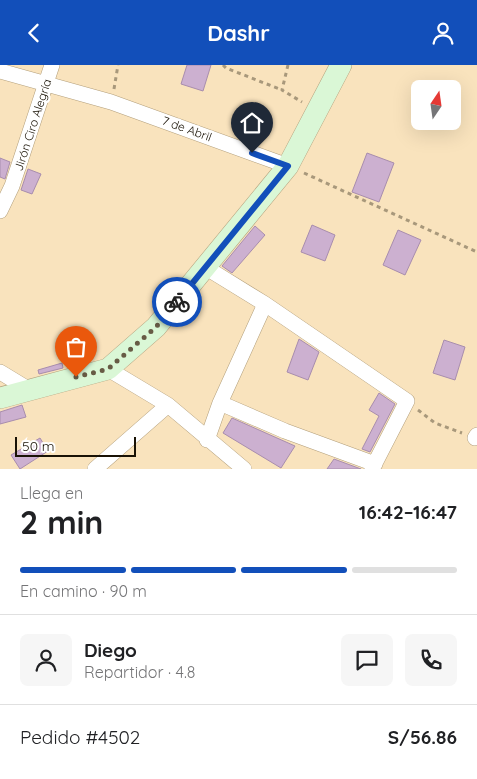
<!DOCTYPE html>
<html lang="es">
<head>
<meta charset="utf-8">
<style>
  body { margin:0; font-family:Quicksand,sans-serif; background:#f6f6f6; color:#202124; height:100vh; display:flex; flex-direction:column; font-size:19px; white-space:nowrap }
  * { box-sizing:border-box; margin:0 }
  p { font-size:16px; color:#757577 }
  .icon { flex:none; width:28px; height:28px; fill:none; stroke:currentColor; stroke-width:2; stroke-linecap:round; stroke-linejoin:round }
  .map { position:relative; height:404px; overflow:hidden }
  .details { display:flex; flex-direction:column; background:#fff; flex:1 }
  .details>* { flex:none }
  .needle { width:32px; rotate:13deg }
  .controls { position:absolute; left:411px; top:15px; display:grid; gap:10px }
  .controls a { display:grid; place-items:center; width:50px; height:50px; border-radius:8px; background:#fff; box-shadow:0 5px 20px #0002; font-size:25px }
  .scale { position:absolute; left:15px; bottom:12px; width:121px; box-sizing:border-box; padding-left:5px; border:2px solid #191205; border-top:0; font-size:14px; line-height:18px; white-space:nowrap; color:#191205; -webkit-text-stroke:4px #fff; paint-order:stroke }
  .pin { position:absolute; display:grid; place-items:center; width:42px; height:42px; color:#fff; margin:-51px -21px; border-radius:50% 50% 50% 0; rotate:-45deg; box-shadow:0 0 5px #0007 }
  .pin .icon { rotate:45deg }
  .courier { position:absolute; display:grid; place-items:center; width:50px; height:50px; margin:-25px; border:4px solid #124fba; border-radius:50%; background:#fff; color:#222; box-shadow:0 1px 6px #0007 }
  .overview em { font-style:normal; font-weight:700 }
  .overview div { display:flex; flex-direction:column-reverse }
  .overview { display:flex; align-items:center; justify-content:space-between; height:85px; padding:0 20px }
  h1 { font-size:32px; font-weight:700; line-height:38px }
  .bar { display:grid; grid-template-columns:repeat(4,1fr); gap:8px 5px; align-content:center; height:60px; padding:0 20px }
  .bar i { height:6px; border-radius:4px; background:#e0e0e0 }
  .bar .on { background:#124fba }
  .bar p { grid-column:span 4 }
  .line { display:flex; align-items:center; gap:12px; padding:0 20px; border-top:1px solid #e0e0e0 }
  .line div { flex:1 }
  .round { display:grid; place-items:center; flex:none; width:52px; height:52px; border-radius:8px; background:#f6f6f6 }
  header { display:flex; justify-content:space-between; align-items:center; height:65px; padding:0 20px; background:#124fba; color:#fff; font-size:22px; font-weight:700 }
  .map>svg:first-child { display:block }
  .building { fill:#ccb0d0; stroke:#a88dad }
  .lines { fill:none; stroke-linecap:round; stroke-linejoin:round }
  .street-casing { stroke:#b39f7b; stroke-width:16 }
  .secondary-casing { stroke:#b39f7b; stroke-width:22 }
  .path { stroke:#a8987b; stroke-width:3; stroke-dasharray:4 4; stroke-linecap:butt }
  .street { stroke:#fff; stroke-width:15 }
  .secondary { stroke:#daf7d6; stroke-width:21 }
  .done { stroke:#675b45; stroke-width:5; stroke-dasharray:0 9 }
  .route { stroke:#124fba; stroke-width:6 }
  .labels { text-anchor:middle; stroke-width:4.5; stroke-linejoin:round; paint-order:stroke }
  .street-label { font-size:12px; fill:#191205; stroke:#fff }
</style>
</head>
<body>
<header><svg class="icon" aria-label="back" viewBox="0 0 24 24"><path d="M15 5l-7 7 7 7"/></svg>Dashr<svg class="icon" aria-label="person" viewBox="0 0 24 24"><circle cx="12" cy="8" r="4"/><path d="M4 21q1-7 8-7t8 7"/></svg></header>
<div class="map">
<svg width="477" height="404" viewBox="0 0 477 404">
  <rect width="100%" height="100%" fill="#f9e3bd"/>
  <!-- building -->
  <path class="building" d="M187 0H211L203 26 181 19Z
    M367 88 394 98 379 137 352 127Z
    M0 93 10 97 5 114 0 112Z
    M28 104 41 109 32 129 21 125Z
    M312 160 335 170 325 196 301 187Z
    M255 161 265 170 232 208 222 201Z
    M398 165 421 175 405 210 383 200Z
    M299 274 319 287 308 315 287 307Z
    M444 275 465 282 455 315 433 308Z
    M62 298 63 303 39 309 38 305Z
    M379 328 395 339 370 387 362 384 379 351 369 345Z
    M22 340 26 352 0 359V347Z
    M232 353 295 381 281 403 223 368Z
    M40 373 48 386 20 404 11 390Z
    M334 394 361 404H327Z"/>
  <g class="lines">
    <!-- street casing -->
    <g class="street-casing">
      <path id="street" d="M0 6 111 37 288 101
        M0 146 12 121 52 0
        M205 202 265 239 407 336 372 404
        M108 304 168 340 244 404
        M0 307 28 324
        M220 338 285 366 375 399
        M475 373 477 370
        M207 375 220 338 265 239
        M95 404 168 340"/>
    </g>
    <!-- secondary casing -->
    <g class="secondary-casing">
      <path id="secondary" d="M0 333 108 304 156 262 288 101 341 0"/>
    </g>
    <!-- path -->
    <path class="path" d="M223 0 226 3 282 25
      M288 0 282 25 302 37
      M114 24 118 0
      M304 108 477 187
      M418 345 435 358 462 368"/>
    <!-- street -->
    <use href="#street" class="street"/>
    <!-- secondary -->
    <use href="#secondary" class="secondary"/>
  </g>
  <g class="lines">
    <!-- done -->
    <path class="done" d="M76 312 108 304 156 262 177 237"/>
    <!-- route -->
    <path class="route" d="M177 237 288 101 252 88"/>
  </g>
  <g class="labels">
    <!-- street labels -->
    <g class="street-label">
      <text transform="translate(33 60) rotate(-72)" y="4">Jirón Ciro Alegría</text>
      <text transform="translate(187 64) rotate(20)" y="4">7 de Abril</text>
    </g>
  </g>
</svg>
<div class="controls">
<a><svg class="needle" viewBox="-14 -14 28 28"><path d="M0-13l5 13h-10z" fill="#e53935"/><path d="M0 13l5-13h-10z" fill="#757577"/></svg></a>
</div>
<div class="scale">50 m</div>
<div class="pin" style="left:76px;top:312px;background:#ea580c"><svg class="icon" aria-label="bag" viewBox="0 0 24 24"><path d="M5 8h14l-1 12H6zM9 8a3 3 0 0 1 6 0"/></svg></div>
<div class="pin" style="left:252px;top:88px;background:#1f2937"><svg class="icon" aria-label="home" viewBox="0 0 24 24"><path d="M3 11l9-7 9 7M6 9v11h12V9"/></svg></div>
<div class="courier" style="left:177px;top:237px"><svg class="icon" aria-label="bike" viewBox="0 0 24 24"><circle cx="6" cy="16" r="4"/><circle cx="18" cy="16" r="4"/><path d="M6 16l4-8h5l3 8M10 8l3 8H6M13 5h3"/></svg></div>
</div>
<section class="details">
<div class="overview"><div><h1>2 min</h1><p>Llega en</p></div><em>16:42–16:47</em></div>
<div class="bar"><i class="on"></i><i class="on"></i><i class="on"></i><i></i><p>En camino · 90 m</p></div>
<div class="line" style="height:90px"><a class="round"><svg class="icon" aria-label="person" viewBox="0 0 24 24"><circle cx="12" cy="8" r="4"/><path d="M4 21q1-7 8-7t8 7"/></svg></a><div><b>Diego</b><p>Repartidor · 4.8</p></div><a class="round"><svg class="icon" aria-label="chat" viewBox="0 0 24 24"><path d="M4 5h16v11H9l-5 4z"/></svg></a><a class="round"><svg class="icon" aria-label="phone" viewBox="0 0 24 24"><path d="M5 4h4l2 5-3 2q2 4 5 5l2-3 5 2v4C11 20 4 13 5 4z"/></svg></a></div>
<div class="line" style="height:65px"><div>Pedido #4502</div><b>S/56.86</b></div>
</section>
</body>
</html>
